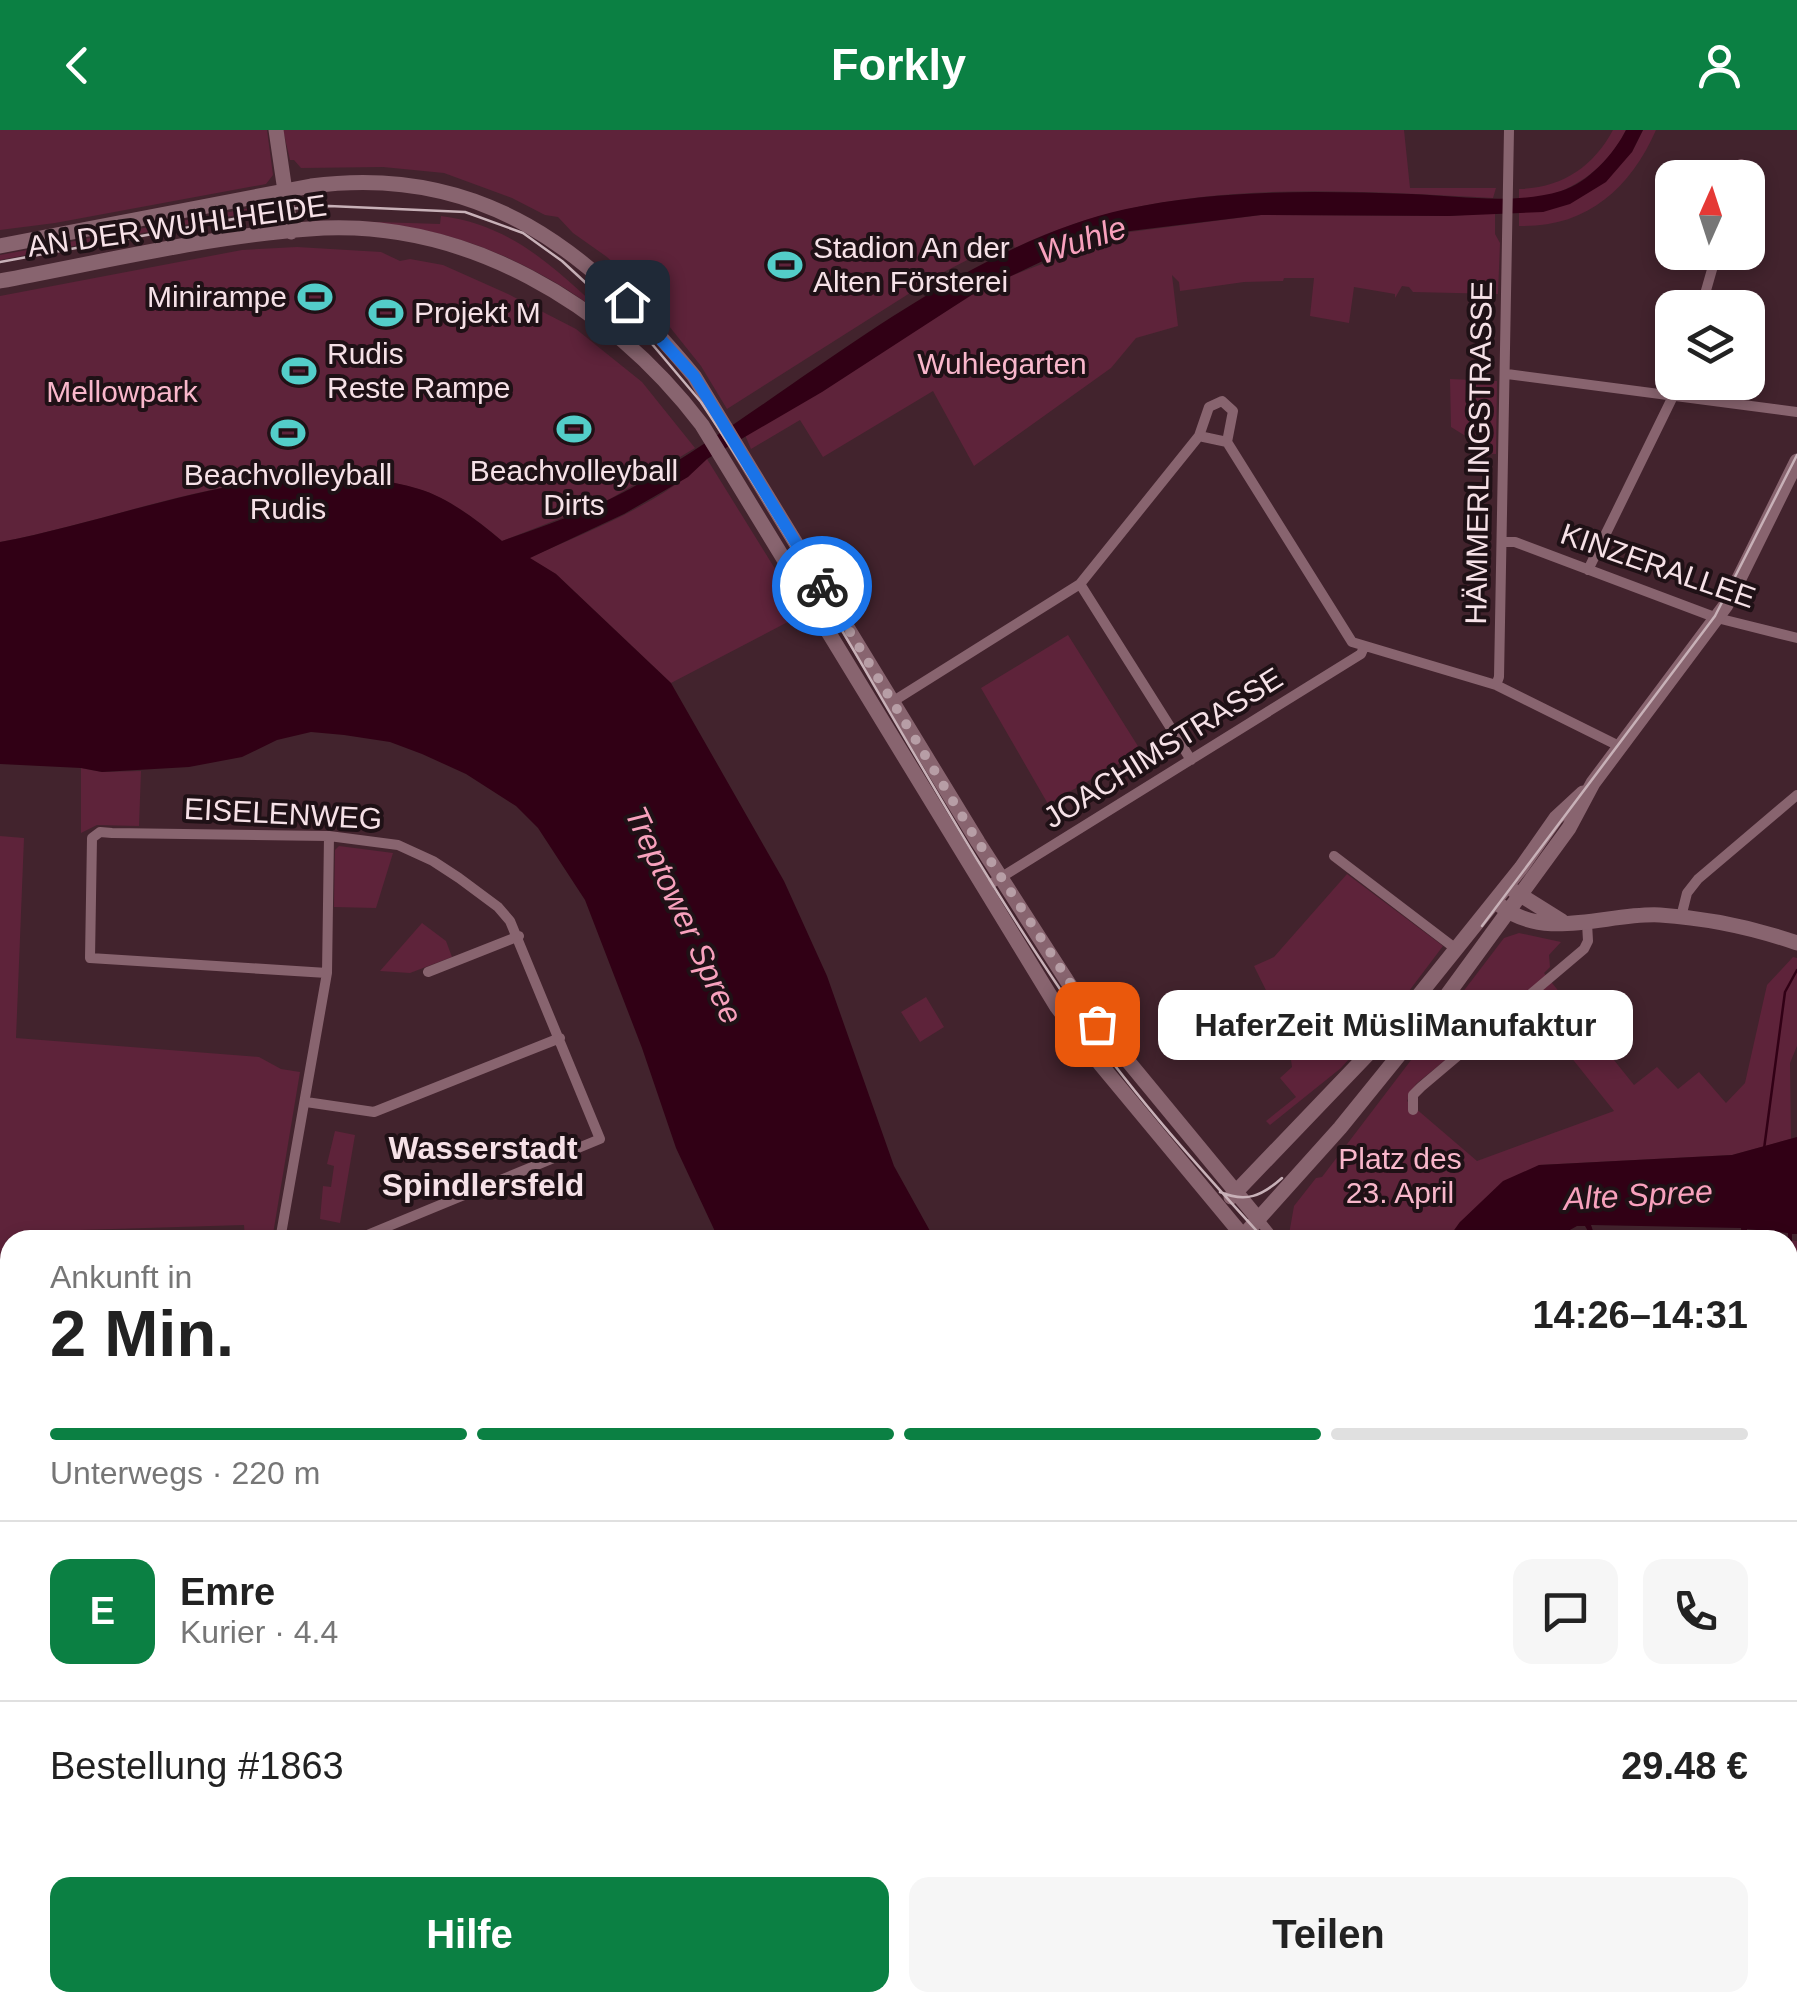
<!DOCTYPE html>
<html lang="de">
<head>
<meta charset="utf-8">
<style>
  body { margin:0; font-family:Arial,sans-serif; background:#f6f6f6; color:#222; height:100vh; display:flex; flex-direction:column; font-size:38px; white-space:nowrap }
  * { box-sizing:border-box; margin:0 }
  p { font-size:32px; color:#767676 }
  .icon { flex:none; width:55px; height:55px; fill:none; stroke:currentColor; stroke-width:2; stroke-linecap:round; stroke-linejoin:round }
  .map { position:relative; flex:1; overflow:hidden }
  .side { position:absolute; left:0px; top:1100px; width:1798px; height:782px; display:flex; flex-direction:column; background:#fff; border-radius:30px 30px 0 0; box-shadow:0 5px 15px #0003 }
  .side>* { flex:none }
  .needle { width:65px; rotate:3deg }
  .fabs { position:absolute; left:1655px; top:30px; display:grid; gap:20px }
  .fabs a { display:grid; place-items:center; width:110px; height:110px; border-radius:20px; background:#fff; box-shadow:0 5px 15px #0003; font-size:50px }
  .pin { position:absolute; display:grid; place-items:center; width:85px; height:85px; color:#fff; margin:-42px; border-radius:20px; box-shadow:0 5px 15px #0006 }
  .courier { position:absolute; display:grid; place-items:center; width:100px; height:100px; margin:-50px; border:8px solid #1a73e8; border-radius:50%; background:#fff; color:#222; box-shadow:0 2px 12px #0007 }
  .bubble { position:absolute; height:70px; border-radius:20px; background:#fff; box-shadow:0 5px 15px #0003; font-size:32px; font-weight:700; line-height:70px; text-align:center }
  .summary em { font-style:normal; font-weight:700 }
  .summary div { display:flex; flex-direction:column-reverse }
  .summary { display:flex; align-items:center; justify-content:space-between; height:170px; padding:0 50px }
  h1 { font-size:65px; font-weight:700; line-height:75px }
  .bar { display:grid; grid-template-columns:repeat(4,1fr); gap:15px 10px; align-content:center; height:120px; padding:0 50px }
  .bar i { height:12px; border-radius:8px; background:#e0e0e0 }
  .bar .on { background:#0b8043 }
  .bar p { grid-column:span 4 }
  .line { display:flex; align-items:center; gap:25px; padding:0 50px; border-top:2px solid #e0e0e0 }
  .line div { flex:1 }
  .round { display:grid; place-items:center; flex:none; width:105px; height:105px; border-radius:20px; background:#f6f6f6 }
  .primary-button { display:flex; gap:20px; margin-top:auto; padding:20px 50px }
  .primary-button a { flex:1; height:115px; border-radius:20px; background:#0b8043; color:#fff; font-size:40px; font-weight:700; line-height:115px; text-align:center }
  .primary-button a+a { background:#f6f6f6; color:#222 }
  header { display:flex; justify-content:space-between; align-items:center; height:130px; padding:0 50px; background:#0b8043; color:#fff; font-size:45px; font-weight:700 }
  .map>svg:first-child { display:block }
  .green { fill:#5e233a; fill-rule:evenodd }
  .water { fill:#310015 }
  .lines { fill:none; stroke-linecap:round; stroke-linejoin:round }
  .stream { stroke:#310015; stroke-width:2.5 }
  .minor { stroke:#88646f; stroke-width:10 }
  .secondary { stroke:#88646f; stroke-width:15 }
  .tram { stroke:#c8b1b8; stroke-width:2.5 }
  .done { stroke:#b79ea6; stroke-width:10; stroke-dasharray:0 18 }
  .route { stroke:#1a73e8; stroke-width:12 }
  .labels { text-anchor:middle; stroke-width:8; stroke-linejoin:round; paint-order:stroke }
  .street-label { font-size:30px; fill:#f6e1e7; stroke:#1f1116 }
  .poi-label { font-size:30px; fill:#f6e1e7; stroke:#1f1116; text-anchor:start }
  .park-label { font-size:30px; fill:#f9b7cb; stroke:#1f1116 }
  .water-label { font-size:32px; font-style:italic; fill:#f8a1bd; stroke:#1f1116 }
  .neighbourhood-label { font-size:32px; font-weight:bold; fill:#f6e1e7; stroke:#1f1116 }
</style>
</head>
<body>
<header><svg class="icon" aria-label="back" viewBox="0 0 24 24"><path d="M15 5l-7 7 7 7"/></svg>Forkly<svg class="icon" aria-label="person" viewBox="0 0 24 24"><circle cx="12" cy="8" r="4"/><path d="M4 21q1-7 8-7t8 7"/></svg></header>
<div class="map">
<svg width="1797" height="1881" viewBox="0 0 1797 1881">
  <rect width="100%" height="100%" fill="#42232d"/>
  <!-- green -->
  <path class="green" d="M0 0H267L273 45 266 54 55 93 0 100Z
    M283 0H1404L1410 58H1496L1493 68C1334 60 1163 46 1015 118L1010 108 940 144 727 279 701 236 637 156 607 127 573 103 558 87 545 85 512 68 444 43 383 37 301 38 294 30H290Z
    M1613 0H1626C1607 40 1564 70 1519 69V59C1562 58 1593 37 1613 0Z
    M1643 0H1656C1630 59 1586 98 1519 96V82H1543L1632 22Z
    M261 76 262 80 0 130V125Z
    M1495 83V104L1500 113 1498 164 1413 162 1409 157 1402 156 1395 168V164L1354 157 1349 193 1310 186 1314 148H1284L1283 151 1244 152 1180 161 1179 152 1172 145 1178 196 1136 208 1111 238 974 336 933 261 823 327 800 290 751 319 745 305 990 154 1122 103 1261 85 1449 86Z
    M441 86C520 96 564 148 620 198 561 149 489 112 413 98 391 93 365 96 345 91L440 94Z
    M297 117 381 122 400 131 410 129 443 135 508 164 576 199 642 252 695 318 610 369 502 411C478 391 449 368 418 359 280 318 135 387 0 412V166L242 120Z
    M1450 249 1497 251 1496 324 1475 323 1472 310 1451 297Z
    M707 329 803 484 671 553 556 444 529 428C590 400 658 376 707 329Z
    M1068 505 1141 621 1048 674 981 558Z
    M81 638 102 642 141 641 139 696 97 695 81 703Z
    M0 706 24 708 16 908 259 927 281 939 300 942 272 1110H245L244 1095 48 1101V1110H10V1244L0 1243Z
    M339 716 393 723 376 778 334 777 335 720Z
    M1347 744 1443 816 1409 861 1341 938 1270 995 1266 991 1296 967 1280 948 1292 937 1291 930 1284 923 1293 915 1254 836 1274 827Z
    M422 793 446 811 452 827 410 843 380 841Z
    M1519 803 1561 812 1549 825 1550 837 1544 843 1634 955 1657 937 1678 959 1699 942 1726 973 1745 953 1767 855 1793 827 1797 828V916L1790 933 1791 1009 1732 1025 1539 1035 1460 1092 1447 1110H1288L1294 1076 1316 1048 1322 1047 1504 808ZM1523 867 1614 981 1477 1031 1407 971 1416 954Z
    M926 867 944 897 920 912 901 882Z
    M335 1001 355 1005 340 1093 320 1089 323 1056 331 1057 334 1036 327 1034Z
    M1788 1110 1797 1111V1488L1788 1484Z"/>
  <!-- water -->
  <path class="water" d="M1626 0H1643L1632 22 1606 52 1570 74 1543 82 1449 86 1261 85 1122 102 1049 128 973 164 822 262 707 329 688 347 624 384 530 428 556 444 671 553 784 751 827 846 894 1036 935 1110H719L676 1018 642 918 585 770 538 698 516 676 466 644 422 624 390 612 344 605 311 602 277 610 242 627 189 637 102 642 81 638 0 634V412C135 387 281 318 419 359 449 368 478 391 502 411 537 398 574 386 608 370 648 351 700 317 737 292 852 214 989 109 1126 79 1221 59 1315 61 1411 64 1461 66 1513 75 1561 61 1588 53 1614 24 1626 0Z
    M1797 1007V1104H1792V1111H1788V1103L1747 1099V1107H1742L1741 1098 1591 1095 1593 1101 1589 1103 1585 1096H1577L1552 1110H1447L1460 1092 1503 1051 1539 1035 1732 1025Z
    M1087 1873V1872L1381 1873 1376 1881H1084Z"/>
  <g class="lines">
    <!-- stream -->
    <path class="stream" d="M1764 1019 1785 862 1797 840"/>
    <!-- minor -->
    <path class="minor" d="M1738 48 1741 34
      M1701 178 1717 122
      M1507 244 1797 282
      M1199 306 1227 312
      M1227 312 1352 512 1496 555 1621 617
      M1503 412H1515L1717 488 1797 508
      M1588 440 1680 252
      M1080 454 1191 630
      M1496 555 1499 547 1509 0
      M892 572 1080 454 1199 306 1209 277 1222 271 1233 281 1227 312
      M1334 726 1456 819
      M984 758 1361 524 1364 517
      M1681 787 1687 763 1698 749 1797 665
      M428 842 519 806
      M327 843 90 828 92 708 100 702 112 703 329 706 398 715 433 731 459 748 498 777 510 791 600 1009 355 1110
      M306 972 374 982 560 908
      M1413 980V965L1421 957 1584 819 1588 811 1587 793
      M1259 1090 1275 1110
      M280 1110 327 843 329 706
      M0 1304 10 1322
      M1788 1730 1797 1731
      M213 1872V1881
      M511 1881 515 1872
      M664 1881 669 1872
      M898 1881 903 1872
      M1019 1881 1023 1872
      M1519 1881 1522 1872
      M1628 1881V1872"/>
    <!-- secondary -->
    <path class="secondary" d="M276 0 291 102
      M0 116 311 56C482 33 590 121 694 246L978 712 1085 879 1259 1090
      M0 151C102 132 205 107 309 99 465 87 610 174 702 295L1057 877 1101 935 1243 1106 1340 998 1442 872 1569 698 1593 653 1726 475 1797 331
      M1514 761 1562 791
      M1501 776C1547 812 1609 782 1660 785 1706 788 1754 798 1797 813
      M1231 1067 1391 900 1521 738 1556 688 1583 663
      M0 1809 10 1813
      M0 1827 10 1831
      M115 1872 136 1881
      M148 1872 173 1881"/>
    <!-- tram -->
    <path class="tram" d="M0 132 288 79 329 76 465 82 523 103 562 131 652 214 701 272C836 474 944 694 1084 894 1138 970 1202 1041 1265 1110
      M1482 796 1715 486 1797 325
      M1220 1062C1246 1073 1262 1066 1282 1048
      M0 1533 10 1555
      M1519 1881 1522 1872
      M1628 1881V1872"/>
  </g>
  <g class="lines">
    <!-- done -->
    <path class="done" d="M822 456 973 704 1097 894"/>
    <!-- route -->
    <path class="route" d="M627 172 694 246 822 456"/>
  </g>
  <!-- icons -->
  <defs>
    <g id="stadium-bare" transform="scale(2.7)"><path d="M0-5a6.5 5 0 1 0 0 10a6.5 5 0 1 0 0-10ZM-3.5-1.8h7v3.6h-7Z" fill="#53cdc9" stroke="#1f1116" stroke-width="2.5" paint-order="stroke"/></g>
  </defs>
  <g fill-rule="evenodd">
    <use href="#stadium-bare" x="785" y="135"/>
    <use href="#stadium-bare" x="315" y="167"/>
    <use href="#stadium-bare" x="386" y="183"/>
    <use href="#stadium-bare" x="299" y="241"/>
    <use href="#stadium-bare" x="574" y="299"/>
    <use href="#stadium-bare" x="288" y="303"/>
  </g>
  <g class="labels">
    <!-- street labels -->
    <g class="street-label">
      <text transform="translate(177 96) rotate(-8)" y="10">AN DER WUHLHEIDE</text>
      <text transform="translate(1479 323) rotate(-89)" y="10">HÄMMERLINGSTRASSE</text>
      <text transform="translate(1658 436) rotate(19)" y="10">KINZERALLEE</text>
      <text transform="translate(1163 618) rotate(-32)" y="10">JOACHIMSTRASSE</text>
      <text transform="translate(283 684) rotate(3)" y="10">EISELENWEG</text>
    </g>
    <!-- poi labels -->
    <g class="poi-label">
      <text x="813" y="128">Stadion An der<tspan x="813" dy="34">Alten Försterei</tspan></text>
      <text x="287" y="177" text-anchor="end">Minirampe</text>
      <text x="414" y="193">Projekt M</text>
      <text x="327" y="234">Rudis<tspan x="327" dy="34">Reste Rampe</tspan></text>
      <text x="574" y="351" text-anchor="middle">Beachvolleyball<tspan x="574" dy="34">Dirts</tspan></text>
      <text x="288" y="355" text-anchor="middle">Beachvolleyball<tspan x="288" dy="34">Rudis</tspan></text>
    </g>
    <!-- park labels -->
    <g class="park-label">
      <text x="1002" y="244">Wuhlegarten</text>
      <text x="122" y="272">Mellowpark</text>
      <text x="1400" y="1039">Platz des<tspan x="1400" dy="34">23. April</tspan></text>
    </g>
    <!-- water labels -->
    <g class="water-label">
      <text transform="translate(1082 110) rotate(-18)" y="11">Wuhle</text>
      <text transform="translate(684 785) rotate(65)" y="11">Treptower Spree</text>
      <text transform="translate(1638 1065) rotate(-3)" y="11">Alte Spree</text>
    </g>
    <!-- neighbourhood labels -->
    <g class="neighbourhood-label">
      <text x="483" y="1029">Wasserstadt<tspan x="483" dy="37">Spindlersfeld</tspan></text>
    </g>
  </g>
</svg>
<div class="fabs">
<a><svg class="needle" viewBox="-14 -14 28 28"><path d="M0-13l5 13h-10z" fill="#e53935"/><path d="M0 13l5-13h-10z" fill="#767676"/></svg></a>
<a><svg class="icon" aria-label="layers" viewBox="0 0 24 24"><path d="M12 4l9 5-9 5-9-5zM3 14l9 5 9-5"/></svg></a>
</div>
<div class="pin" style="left:1097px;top:894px;background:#ea580c"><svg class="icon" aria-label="bag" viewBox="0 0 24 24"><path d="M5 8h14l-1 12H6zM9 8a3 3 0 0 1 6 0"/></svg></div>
<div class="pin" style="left:627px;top:172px;background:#1f2937"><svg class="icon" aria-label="home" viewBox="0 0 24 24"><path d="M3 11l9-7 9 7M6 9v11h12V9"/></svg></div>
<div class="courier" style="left:822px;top:456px"><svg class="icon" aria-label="bike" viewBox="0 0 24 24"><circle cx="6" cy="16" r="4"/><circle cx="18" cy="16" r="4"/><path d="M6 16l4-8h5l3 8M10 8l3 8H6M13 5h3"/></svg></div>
<div class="bubble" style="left:1158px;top:860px;width:475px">HaferZeit MüsliManufaktur</div>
<section class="side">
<div class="summary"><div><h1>2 Min.</h1><p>Ankunft in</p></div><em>14:26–14:31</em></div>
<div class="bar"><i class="on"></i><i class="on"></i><i class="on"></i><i></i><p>Unterwegs · 220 m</p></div>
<div class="line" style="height:180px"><b class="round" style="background:#0b8043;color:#fff">E</b><div><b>Emre</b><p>Kurier · 4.4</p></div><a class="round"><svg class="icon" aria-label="chat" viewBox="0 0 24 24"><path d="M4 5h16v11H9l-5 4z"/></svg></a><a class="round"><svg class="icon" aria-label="phone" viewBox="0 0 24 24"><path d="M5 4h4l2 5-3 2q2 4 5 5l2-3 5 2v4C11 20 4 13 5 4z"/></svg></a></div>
<div class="line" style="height:130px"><div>Bestellung #1863</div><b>29.48 €</b></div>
<div class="primary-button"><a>Hilfe</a><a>Teilen</a></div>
</section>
</div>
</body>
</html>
